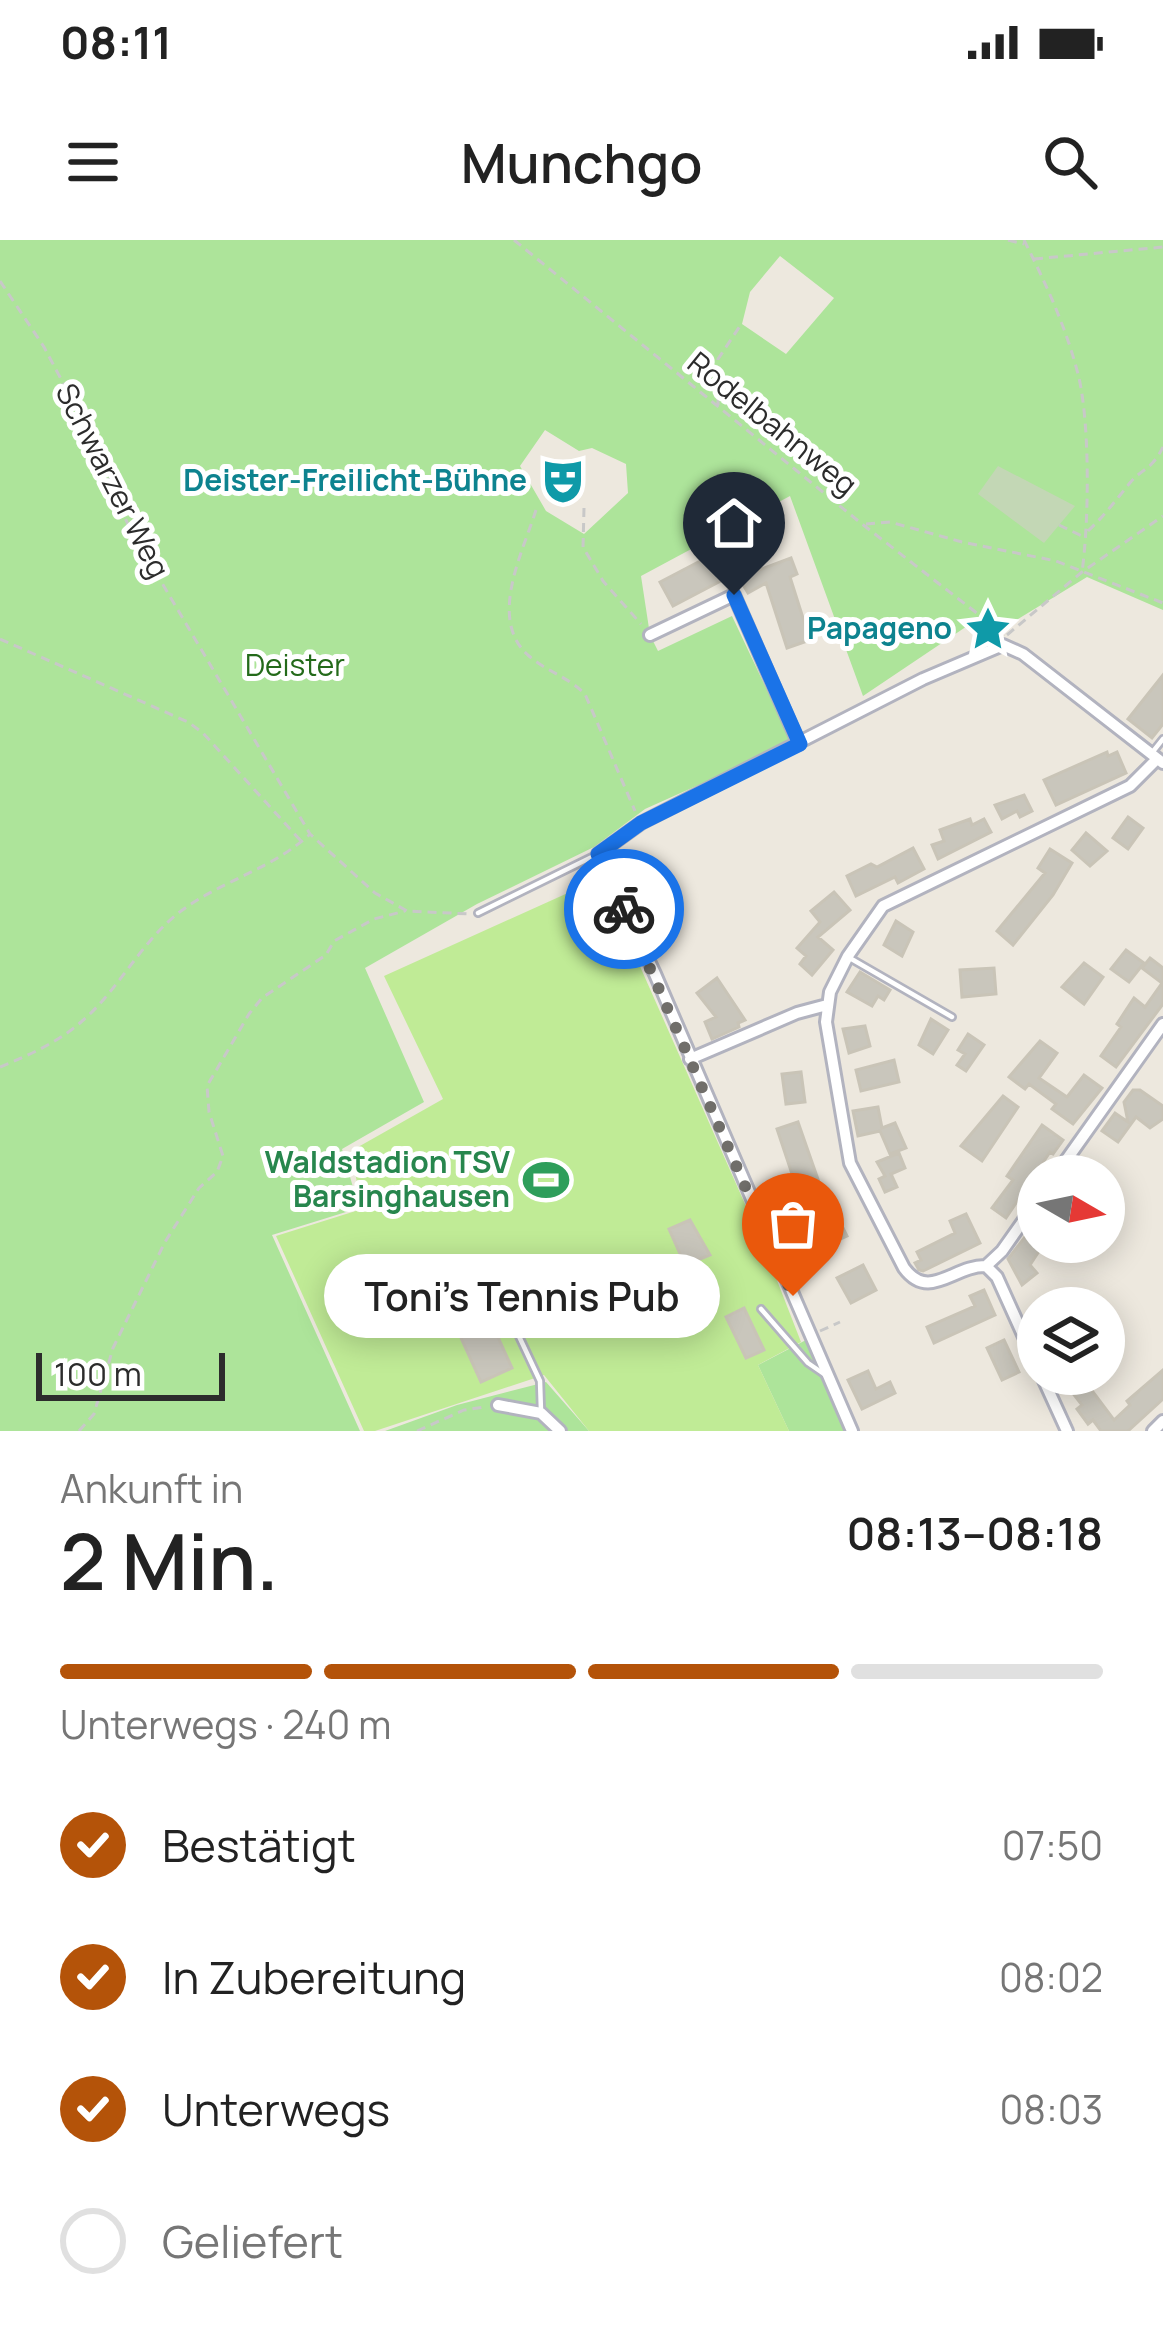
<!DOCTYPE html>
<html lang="de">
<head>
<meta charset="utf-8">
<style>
  body { margin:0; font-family:Manrope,sans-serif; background:#f6f6f6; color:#222; height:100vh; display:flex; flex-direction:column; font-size:45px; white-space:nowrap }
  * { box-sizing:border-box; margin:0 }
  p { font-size:39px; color:#767676 }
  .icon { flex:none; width:66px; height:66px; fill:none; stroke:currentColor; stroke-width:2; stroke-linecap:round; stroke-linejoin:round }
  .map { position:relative; height:1191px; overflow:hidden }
  .panel { display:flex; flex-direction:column; background:#fff; flex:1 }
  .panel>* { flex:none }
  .needle { width:78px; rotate:99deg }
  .fabs { position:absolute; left:1017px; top:915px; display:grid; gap:24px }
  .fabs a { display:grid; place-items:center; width:108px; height:108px; border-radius:50%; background:#fff; box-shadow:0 6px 30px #0003; font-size:60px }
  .scale { position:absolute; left:36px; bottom:30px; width:189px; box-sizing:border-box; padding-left:12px; border:6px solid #2c2c2c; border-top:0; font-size:33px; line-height:42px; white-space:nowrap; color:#2c2c2c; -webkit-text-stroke:9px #fff; paint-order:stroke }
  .pin { position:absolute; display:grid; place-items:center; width:102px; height:102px; color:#fff; margin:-123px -51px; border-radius:50% 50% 50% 0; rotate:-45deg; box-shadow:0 0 12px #0007 }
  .pin .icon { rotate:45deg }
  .courier { position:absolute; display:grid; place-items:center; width:120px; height:120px; margin:-60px; border:9px solid #1a73e8; border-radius:50%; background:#fff; color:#222; box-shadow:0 3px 15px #0007 }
  .bubble { position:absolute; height:84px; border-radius:42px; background:#fff; box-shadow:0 6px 30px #0003; font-size:39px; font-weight:600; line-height:84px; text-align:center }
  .overview em { font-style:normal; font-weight:600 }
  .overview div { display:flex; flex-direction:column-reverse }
  .overview { display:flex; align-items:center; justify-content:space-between; height:204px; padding:0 60px }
  h1 { font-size:78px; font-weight:600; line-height:90px }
  .bar { display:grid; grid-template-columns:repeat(4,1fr); gap:18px 12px; align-content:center; height:144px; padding:0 60px }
  .bar i { height:15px; border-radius:9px; background:#e0e0e0 }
  .bar .current { background:#b45309 }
  .bar p { grid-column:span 4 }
  ol { padding:0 60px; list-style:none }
  li { display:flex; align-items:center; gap:36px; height:132px }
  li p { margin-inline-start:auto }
  li .icon { padding:12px; border-radius:50%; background:#b45309; color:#fff; stroke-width:4 }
  li:last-child { color:#767676 }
  li i { width:66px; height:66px; border:6px solid #e0e0e0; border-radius:50% }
  .status { display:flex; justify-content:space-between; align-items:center; height:84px; padding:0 60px; background:#fff; direction:ltr }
  .status svg { height:33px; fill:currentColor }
  header { display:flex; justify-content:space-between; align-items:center; height:156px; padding:0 60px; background:#fff; font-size:54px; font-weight:600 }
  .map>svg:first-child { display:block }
  .green { fill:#ade49a; fill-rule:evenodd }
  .cemetery { fill:#c3d7b5 }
  .pitch { fill:#c0eb96 }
  .building { fill:#c9c6bc; stroke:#c9c4b7; stroke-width:3 }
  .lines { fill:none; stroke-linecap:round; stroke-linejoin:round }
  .lane-casing { stroke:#b2b3bf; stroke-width:10 }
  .street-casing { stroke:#b2b3bf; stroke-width:16 }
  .path { stroke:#c8c8c8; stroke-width:3; stroke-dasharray:9 6; stroke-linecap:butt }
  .lane { stroke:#fff; stroke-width:4.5 }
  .street { stroke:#fff; stroke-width:10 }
  .done { stroke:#706e6a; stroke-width:12; stroke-dasharray:0 21.6 }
  .route { stroke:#1a73e8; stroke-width:15 }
  .labels { text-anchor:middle; stroke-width:10; stroke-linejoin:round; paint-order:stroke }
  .street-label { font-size:30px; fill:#2c2c2c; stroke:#fff }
  .culture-label { font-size:30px; font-weight:bold; fill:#0d838f; stroke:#fff; text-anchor:end }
  .park-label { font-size:30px; fill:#246a1a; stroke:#fff }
  .leisure-label { font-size:30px; font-weight:bold; fill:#27864d; stroke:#fff; text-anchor:end }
</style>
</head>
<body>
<div class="status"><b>08:11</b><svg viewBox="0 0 49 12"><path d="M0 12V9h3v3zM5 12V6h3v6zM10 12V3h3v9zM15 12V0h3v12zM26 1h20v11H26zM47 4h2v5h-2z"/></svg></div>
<header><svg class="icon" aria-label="menu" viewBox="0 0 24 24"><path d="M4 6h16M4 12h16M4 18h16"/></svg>Munchgo<svg class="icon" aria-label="search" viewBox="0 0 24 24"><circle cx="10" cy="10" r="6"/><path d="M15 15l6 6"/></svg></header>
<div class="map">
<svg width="1163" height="1191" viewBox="0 0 1163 1191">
  <rect width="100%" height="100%" fill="#ede8de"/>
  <!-- green -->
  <path class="green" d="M0 0H1163V370L1087 337 1008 385 988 372 863 456 790 256 641 336 650 395 658 411 732 376 792 503 645 569 594 607 477 664 365 728 424 862 342 909 359 968 272 995 360 1191H0ZM780 16 834 58 786 114 742 84 750 52ZM545 190 579 211 592 208 626 224 628 253 584 294 546 271 520 226Z
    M806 1100 845 1191H789L758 1125Z
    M546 1142 589 1191H385L457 1165Z"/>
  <!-- cemetery -->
  <path class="cemetery" d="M998 226 1075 266 1044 303 978 254Z"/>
  <!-- pitch -->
  <path class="pitch" d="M601 638 764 1007 801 1102 758 1125 789 1191H589L544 1135 375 1191H364L276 996 362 969 351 911 443 859 384 736Z"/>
  <!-- building -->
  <path class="building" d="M767 286 772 296 749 308 759 330 791 318 797 334 790 337 810 400 787 408 766 343 748 353 736 333 673 366 660 342Z
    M1163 435V484L1152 498 1128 479Z
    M1107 512 1108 516 1117 512 1126 533 1056 565 1044 540Z
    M1024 555 1032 571 1020 577 1017 571 1002 579 995 565Z
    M1128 577 1143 588 1128 609 1113 598Z
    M970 579 972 585 984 579 991 592 938 619 932 605 944 601 940 590Z
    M1086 593 1107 611 1090 626 1072 610Z
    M913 608 924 629 898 643 895 637 856 656 847 636 871 624 877 627Z
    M1050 609 1072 623 1053 655 1013 705 997 691 1045 633 1038 628Z
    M834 652 850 670 818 697 833 710 812 735 800 724 806 716 797 708 820 682 811 671Z
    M896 681 913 692 902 716 884 705Z
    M1126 710 1144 723 1129 742 1111 729Z
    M1150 718 1163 728V764L1116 827 1101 816 1121 787 1117 784 1126 770 1134 758 1145 767 1162 743 1142 728Z
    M1084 723 1103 737 1084 764 1062 747Z
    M994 728 996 754 962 757 960 730Z
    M860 732 890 750 884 760 878 756 872 766 847 752Z
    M717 738 745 780 738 783 739 787 712 799 705 782 716 777 697 753Z
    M931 779 948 790 933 814 919 805Z
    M865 786 870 806 849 813 843 789Z
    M968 794 984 805 966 831 957 825 965 814 958 810Z
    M1040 801 1057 813 1039 838 1067 857 1084 835 1102 848 1073 884 1052 869 1056 864 1029 844 1025 849 1009 837Z
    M894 820 899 842 861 851 856 830Z
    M801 832 805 862 786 864 782 834Z
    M1133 850H1140L1163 866V879L1150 888 1136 877 1118 902 1102 891 1115 873 1128 882 1124 862Z
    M1003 856 1018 867 982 921 961 906Z
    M878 867 882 888 895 883 906 908 890 914 880 891 858 896 853 871Z
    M798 882 820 945 809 949 813 959 802 964 777 889Z
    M1042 885 1063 900 1053 914 1050 912 1006 978 992 968 1013 940 1007 936Z
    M899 913 905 928 891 934 897 947 885 952 879 939 885 936 877 922Z
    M836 974 847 996 827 1005 817 983Z
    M966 974 980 1003 923 1031 919 1030 915 1023 921 1020 917 1012 955 993 950 981Z
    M690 980 710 1015 685 1025 669 989Z
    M1038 980V1002H1045L1030 1025 1037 1033 1022 1045 1008 1019Z
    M863 1025 876 1050 851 1063 837 1038Z
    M984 1050 995 1075 934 1103 927 1087 975 1066 970 1056Z
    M483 1064 512 1128 481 1142 452 1078Z
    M744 1068 764 1110 746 1118 726 1077Z
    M1004 1100 1019 1132 1002 1140 987 1108Z
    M1163 1130V1159L1128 1191H1101L1093 1180 1088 1184 1077 1169 1082 1165 1058 1134H1100L1087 1144 1114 1180 1130 1165 1127 1161Z
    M868 1131 876 1149 890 1142 895 1153 862 1169 848 1140Z"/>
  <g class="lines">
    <!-- lane casing -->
    <g class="lane-casing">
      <path id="lane" d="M1151 514 1163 499
        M478 673 596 615
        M848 717 952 777
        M761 1069 808 1123 824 1134
        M509 1075 540 1141 541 1171"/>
    </g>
    <!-- street casing -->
    <g class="street-casing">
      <path id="street" d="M650 395 734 355 799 504
        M690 819 797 773 827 765
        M1055 936 1163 784
        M986 1026C954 1025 929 1062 904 1028L850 923 826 782 830 752 848 716 883 666 1130 546 1157 519
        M986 1026 997 1037 1038 1128
        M986 1026 1002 1011 1038 960
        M1041 1134 1067 1191
        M498 1165 541 1173 560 1191
        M852 1191 655 734 598 614 641 583 923 439 1003 405 1023 414 1163 523
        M1153 1191 1163 1181"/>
    </g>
    <!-- path -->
    <path class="path" d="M514 0 862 284 1005 395
      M1008 0 1024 4
      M1024 0C1046 44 1067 89 1079 138 1090 187 1089 282 1082 332
      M1034 19 1163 7
      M0 41 44 107 87 188 129 287 310 594 375 653 407 671 470 674
      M718 165V119L742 83
      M584 268 583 307 603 341 641 384
      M536 270C523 312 487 380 529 416 546 431 568 437 585 454L635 571
      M866 284 890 282 962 302 1056 321 1163 363
      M1059 285 1084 297
      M1088 291C1104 276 1116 260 1129 244 1143 227 1151 231 1163 207
      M1007 395 1082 332 1163 276
      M0 399 188 482 203 493 301 601
      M0 827C29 815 57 803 81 782 119 750 141 701 181 671 221 641 272 629 309 595
      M820 1091 840 1082
      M79 1191 94 1174 113 1108 165 1002 199 948 217 932 223 916 209 872 207 846 249 774 262 758 326 715 334 701 374 679 405 671
      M417 1191 464 1170 485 1167"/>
    <!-- lane -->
    <use href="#lane" class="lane"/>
    <!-- street -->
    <use href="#street" class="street"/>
  </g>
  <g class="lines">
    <!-- done -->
    <path class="done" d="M624 669 793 1056"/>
    <!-- route -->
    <path class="route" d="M624 669 598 614 641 583 800 504 734 355"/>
  </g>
  <!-- icons -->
  <defs>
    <g id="theatre-bare" transform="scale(3.6)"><path d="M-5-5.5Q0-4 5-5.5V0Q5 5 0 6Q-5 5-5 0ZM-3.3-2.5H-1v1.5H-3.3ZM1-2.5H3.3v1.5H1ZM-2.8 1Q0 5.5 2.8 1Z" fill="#0f9aa8" stroke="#fff" stroke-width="2.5" paint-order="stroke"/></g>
    <g id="sight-bare" transform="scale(3.6)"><path d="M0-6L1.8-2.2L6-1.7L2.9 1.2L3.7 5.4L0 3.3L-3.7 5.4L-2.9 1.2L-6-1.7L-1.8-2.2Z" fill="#0f9aa8" stroke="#fff" stroke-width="2.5" paint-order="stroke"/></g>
    <g id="stadium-bare" transform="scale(3.6)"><path d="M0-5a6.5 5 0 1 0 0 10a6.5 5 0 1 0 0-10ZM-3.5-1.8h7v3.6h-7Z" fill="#2e9e5b" stroke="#fff" stroke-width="2.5" paint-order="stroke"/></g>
  </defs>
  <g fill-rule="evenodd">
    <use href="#theatre-bare" x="563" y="241"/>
    <use href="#sight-bare" x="988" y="389"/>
    <use href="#stadium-bare" x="546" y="940"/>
  </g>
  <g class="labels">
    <!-- street labels -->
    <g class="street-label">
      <text transform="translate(772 184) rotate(39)" y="10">Rodelbahnweg</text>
      <text transform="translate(112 241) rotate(63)" y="10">Schwarzer Weg</text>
    </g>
    <!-- culture labels -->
    <g class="culture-label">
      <text x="527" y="251">Deister-Freilicht-Bühne</text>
      <text x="952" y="399">Papageno</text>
    </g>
    <!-- park labels -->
    <g class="park-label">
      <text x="295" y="436">Deister</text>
    </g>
    <!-- leisure labels -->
    <g class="leisure-label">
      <text x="510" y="933">Waldstadion TSV<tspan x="510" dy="34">Barsinghausen</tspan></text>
    </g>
  </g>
</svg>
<div class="fabs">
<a><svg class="needle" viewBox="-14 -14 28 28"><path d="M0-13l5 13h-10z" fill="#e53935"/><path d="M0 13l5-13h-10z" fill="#767676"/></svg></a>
<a><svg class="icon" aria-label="layers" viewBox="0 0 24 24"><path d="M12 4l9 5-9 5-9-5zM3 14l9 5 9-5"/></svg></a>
</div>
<div class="scale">100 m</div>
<div class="pin" style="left:793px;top:1056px;background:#ea580c"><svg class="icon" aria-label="bag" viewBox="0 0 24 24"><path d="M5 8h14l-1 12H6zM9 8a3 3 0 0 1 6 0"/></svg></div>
<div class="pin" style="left:734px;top:355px;background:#1f2937"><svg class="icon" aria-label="home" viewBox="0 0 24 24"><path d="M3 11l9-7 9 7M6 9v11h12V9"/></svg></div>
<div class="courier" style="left:624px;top:669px"><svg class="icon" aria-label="bike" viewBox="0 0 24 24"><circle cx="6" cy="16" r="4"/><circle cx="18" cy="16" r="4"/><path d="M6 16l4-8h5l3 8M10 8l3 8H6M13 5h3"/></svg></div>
<div class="bubble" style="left:324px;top:1014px;width:396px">Toni's Tennis Pub</div>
</div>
<section class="panel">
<div class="overview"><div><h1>2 Min.</h1><p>Ankunft in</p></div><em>08:13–08:18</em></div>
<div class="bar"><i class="current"></i><i class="current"></i><i class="current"></i><i></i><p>Unterwegs · 240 m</p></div>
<ol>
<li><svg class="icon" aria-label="check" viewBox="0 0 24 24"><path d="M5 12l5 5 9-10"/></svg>Bestätigt<p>07:50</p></li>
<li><svg class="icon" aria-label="check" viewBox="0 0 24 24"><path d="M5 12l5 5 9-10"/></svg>In Zubereitung<p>08:02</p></li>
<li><svg class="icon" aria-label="check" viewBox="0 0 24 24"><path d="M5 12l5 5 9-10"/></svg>Unterwegs<p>08:03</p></li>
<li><i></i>Geliefert</li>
</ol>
</section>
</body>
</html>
